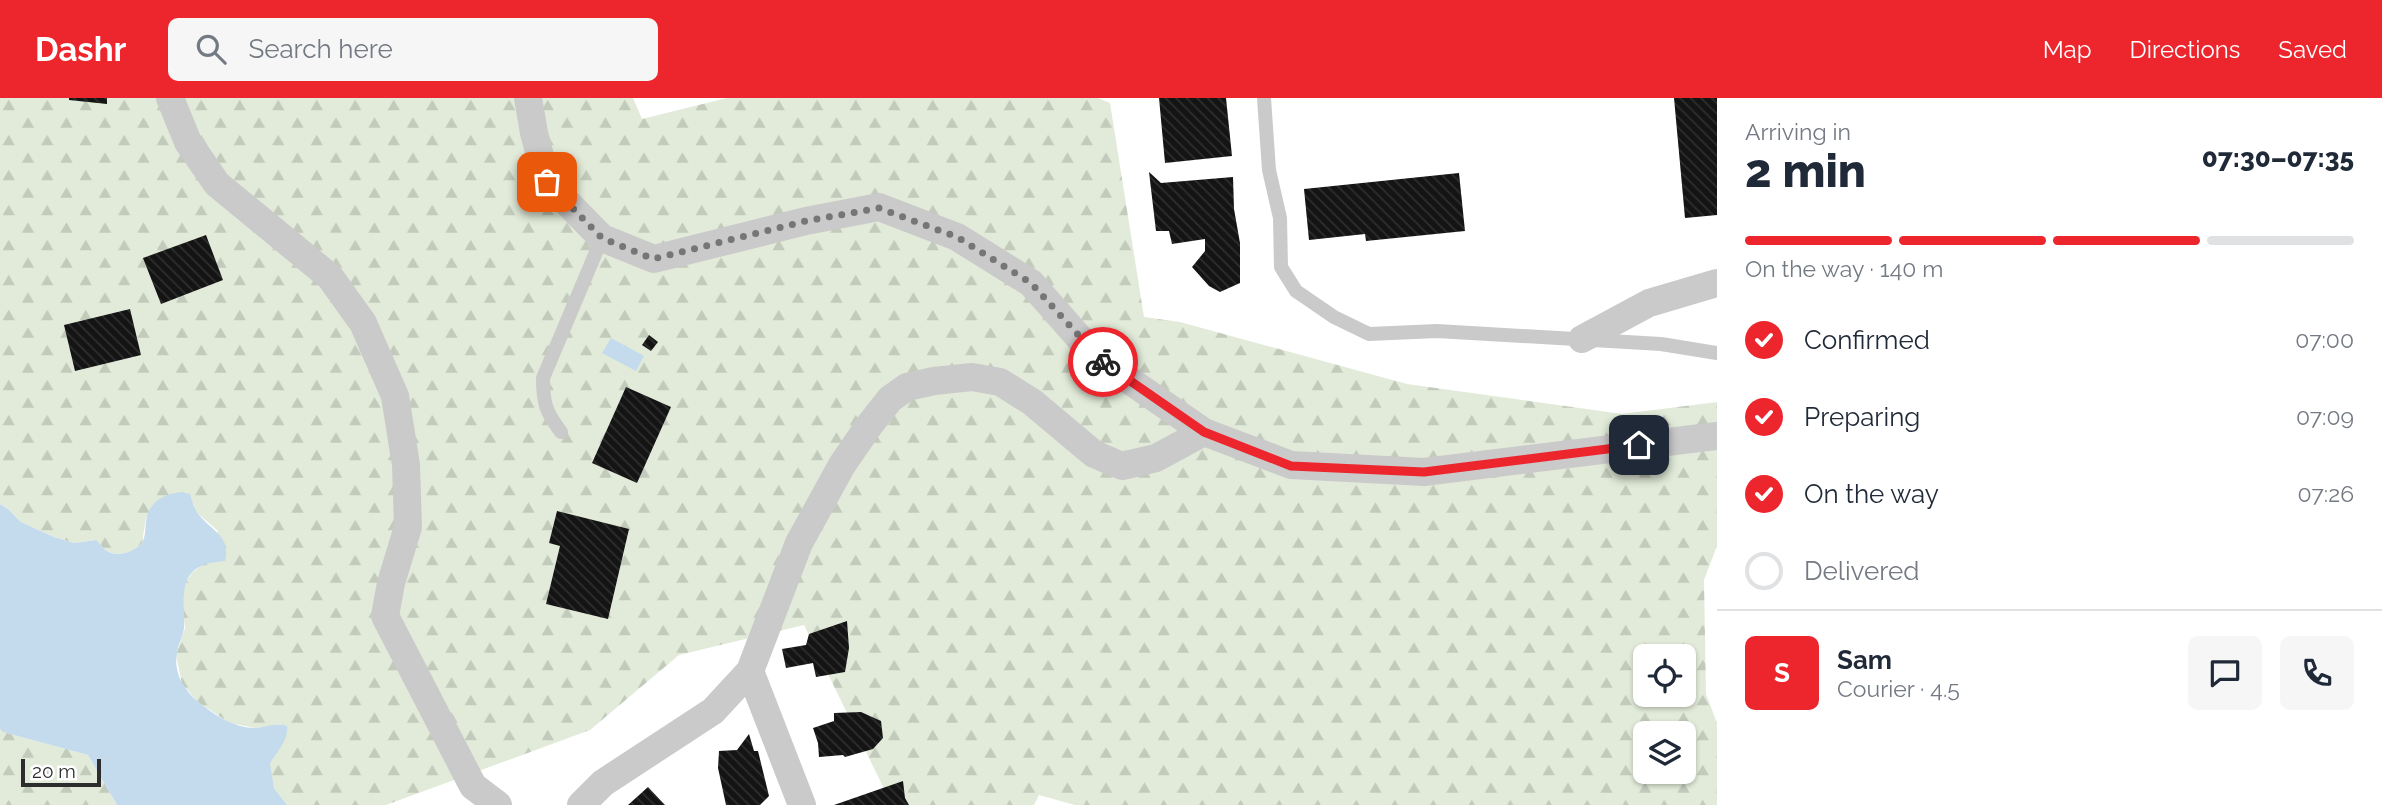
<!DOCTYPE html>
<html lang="en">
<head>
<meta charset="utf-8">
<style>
  body { margin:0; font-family:Raleway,sans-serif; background:#f6f6f7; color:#1f2937; height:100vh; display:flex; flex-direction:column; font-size:26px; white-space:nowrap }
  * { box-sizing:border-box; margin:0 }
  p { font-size:23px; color:#747a83 }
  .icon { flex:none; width:38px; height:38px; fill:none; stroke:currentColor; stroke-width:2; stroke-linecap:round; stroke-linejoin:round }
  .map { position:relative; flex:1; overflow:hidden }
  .sheet { display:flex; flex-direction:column; background:#fff; width:665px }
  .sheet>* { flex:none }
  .buttons { position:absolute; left:1633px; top:546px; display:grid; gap:14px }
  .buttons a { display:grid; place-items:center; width:63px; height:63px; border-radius:10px; background:#fff; box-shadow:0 2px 5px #0004; font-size:35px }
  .scale { position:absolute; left:21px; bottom:18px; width:80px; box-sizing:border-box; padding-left:7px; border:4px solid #2d2d2d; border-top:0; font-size:19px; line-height:24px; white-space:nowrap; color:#2d2d2d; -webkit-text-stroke:5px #fff; paint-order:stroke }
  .pin { position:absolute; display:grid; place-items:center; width:60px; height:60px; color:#fff; margin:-30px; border-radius:14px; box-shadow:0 4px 10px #0006 }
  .courier { position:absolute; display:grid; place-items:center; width:70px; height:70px; margin:-35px; border:5px solid #ed252d; border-radius:50%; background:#fff; color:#222; box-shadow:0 2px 9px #0007 }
  .head em { font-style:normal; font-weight:800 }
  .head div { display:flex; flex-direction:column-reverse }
  .head { display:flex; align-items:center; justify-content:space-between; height:119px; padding:0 28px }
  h1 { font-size:46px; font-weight:800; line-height:52px }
  .bar { display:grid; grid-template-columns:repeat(4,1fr); gap:10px 7px; align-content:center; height:84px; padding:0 28px }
  .bar i { height:9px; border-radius:5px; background:#e0e1e3 }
  .bar .active { background:#ed252d }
  .bar p { grid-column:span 4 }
  .line { display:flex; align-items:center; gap:18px; padding:0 28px; border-top:2px solid #e0e1e3 }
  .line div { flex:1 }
  .round { display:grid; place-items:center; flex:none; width:74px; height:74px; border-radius:10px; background:#f6f6f7 }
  ol { padding:0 28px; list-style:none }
  li { display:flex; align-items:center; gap:21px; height:77px }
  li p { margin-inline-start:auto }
  li .icon { padding:7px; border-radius:50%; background:#ed252d; color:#fff; stroke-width:4 }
  li:last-child { color:#747a83 }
  li i { width:38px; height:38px; border:4px solid #e0e1e3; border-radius:50% }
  header { display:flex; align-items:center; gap:42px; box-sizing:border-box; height:98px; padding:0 35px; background:#ed252d; color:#fff }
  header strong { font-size:33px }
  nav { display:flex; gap:38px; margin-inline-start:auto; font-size:24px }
  .search { width:490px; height:63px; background:#f6f6f7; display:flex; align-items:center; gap:18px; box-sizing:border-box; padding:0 24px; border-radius:10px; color:#747a83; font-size:26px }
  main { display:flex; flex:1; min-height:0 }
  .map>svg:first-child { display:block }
  .forest { fill:url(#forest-firs); fill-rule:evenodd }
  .water { fill:#c4dbed }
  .building { fill:url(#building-back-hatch) }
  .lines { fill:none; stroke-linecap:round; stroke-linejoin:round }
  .lane { stroke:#cacaca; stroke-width:14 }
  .street { stroke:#cacaca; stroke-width:28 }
  .done { stroke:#767676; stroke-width:7; stroke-dasharray:0 12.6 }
  .route { stroke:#ed252d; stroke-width:9 }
</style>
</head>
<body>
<header>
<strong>Dashr</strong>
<div class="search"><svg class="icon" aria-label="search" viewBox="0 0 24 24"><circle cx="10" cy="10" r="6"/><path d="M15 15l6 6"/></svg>Search here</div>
<nav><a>Map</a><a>Directions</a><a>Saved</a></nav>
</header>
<main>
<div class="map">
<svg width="1717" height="707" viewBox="0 0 1717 707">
  <defs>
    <pattern id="forest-firs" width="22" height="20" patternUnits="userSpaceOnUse" patternTransform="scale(1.75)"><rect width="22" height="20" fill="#e2ebd9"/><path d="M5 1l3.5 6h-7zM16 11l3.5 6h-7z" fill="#c2cabb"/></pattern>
    <pattern id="building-back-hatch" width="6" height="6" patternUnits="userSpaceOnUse" patternTransform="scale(1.75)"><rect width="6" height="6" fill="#141414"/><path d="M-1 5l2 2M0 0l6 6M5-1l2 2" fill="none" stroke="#2e2e2e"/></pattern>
  </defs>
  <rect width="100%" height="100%" fill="#fff"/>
  <!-- forest -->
  <path class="forest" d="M0 0H633L642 21 727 0H1098L1110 5 1144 219 1180 224 1407 286 1622 316 1717 304V448L1704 482 1706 596 1717 625V707H1075L1039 697 1034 707H892L804 527 679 557 590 632 386 707H287L274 690 270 674V666L276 655 281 626 255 630 230 625 199 605 182 586 176 557 185 530 182 503 185 485 192 475 202 467 218 433 196 414 193 405 146 419 142 445C134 454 115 461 104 451 101 448 99 444 96 442L74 445 54 439 21 424 8 411 0 406ZM1645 558H1684V597H1645ZM1645 635H1684V674H1645Z
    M0 631 4 634 88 657 117 707H0Z"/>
  <!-- water -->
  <path class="water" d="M611 240 644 258 636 273 602 255Z
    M182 394 190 396C192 403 194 411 199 417 212 433 231 438 225 463 218 464 210 464 204 467 177 476 185 508 184 529 184 537 178 546 177 555 173 575 185 594 201 606 216 618 235 630 255 630 266 629 276 624 287 628 289 642 276 654 270 666L274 690 287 707H117L88 657 3 634 0 631V406L8 411 21 424 54 439 74 445 96 442C99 444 101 448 104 451 115 461 134 454 142 445 146 437 145 431 146 423 149 403 164 396 182 394Z"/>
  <!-- building -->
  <path class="building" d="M69 0H107V6L69 2Z
    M1159 0H1226L1232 58 1165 65Z
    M1674 0H1717V117L1685 120Z
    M1149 74 1161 85 1233 79 1234 111 1240 145V185L1220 194 1209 188 1192 169 1205 153V141L1172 146 1169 133H1156Z
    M1459 75 1465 133 1366 143 1365 136 1309 142 1304 91Z
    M206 137 223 182 161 206 143 160Z
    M130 211 141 257 75 273 64 227Z
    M649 237 658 244 651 253 642 247Z
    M626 289 671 309 637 385 592 365Z
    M557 413 629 431 608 521 546 506 560 448 549 445Z
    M847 523 849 550 845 574 816 579 813 565 786 570 782 551 806 547 809 536Z
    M861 614 881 623 883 640 873 651 845 659 843 657 819 659 818 645 813 630 834 623V615Z
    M749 636 754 653H758L769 698 760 707H726L718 670 719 653 737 652Z
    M903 683 905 700 909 707H834Z
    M648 689 665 707H628Z"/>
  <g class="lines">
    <!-- lane -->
    <path class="lane" d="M1264 0 1269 72 1280 120 1281 169 1296 193 1334 219 1369 236 1437 233 1661 246 1717 255
      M561 334C546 314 543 306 543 280L602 140"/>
    <!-- street -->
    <path class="street" d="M170 0 188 44 217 86 330 179 363 225 395 298 406 367 408 429 391 485 385 518 473 688 498 707
      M528 0 534 35 547 84 602 140 654 161 806 123 879 109 957 139 1031 185 1097 260 1204 334 1291 367 1424 374 1717 338
      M1582 241 1649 205 1717 185
      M750 573 802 707
      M581 707 603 685 713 613 750 573 799 445 842 367 868 329 890 301 907 289 934 283 972 279 1000 284 1032 304 1094 356 1122 368 1156 360 1204 334"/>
  </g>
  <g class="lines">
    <!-- done -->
    <path class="done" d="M547 84 602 140 653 161 806 123 879 110 957 139 1031 185 1103 264"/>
    <!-- route -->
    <path class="route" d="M1103 264 1204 334 1291 368 1424 374 1639 347"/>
  </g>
</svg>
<div class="buttons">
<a><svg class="icon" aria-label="locate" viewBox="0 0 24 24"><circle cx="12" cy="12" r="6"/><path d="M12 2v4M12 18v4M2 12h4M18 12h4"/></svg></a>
<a><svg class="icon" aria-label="layers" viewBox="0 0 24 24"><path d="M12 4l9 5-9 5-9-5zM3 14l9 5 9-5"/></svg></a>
</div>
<div class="scale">20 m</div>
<div class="pin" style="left:547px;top:84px;background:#ea580c"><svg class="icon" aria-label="bag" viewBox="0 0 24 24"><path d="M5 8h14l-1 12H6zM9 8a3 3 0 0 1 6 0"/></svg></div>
<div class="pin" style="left:1639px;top:347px;background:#1f2937"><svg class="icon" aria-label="home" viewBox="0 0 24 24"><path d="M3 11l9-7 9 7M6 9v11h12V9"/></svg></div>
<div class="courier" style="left:1103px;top:264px"><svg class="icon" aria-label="bike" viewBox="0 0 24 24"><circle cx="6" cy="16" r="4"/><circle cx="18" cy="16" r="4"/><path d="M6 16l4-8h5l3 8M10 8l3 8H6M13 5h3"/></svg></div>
</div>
<section class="sheet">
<div class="head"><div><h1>2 min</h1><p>Arriving in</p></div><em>07:30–07:35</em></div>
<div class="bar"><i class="active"></i><i class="active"></i><i class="active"></i><i></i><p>On the way · 140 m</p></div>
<ol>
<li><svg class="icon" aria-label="check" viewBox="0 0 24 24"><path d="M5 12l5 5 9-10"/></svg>Confirmed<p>07:00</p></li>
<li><svg class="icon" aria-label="check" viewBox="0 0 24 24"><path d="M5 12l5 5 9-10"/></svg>Preparing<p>07:09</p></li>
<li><svg class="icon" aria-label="check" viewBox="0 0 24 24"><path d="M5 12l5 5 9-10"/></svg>On the way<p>07:26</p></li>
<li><i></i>Delivered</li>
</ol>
<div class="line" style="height:126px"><b class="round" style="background:#ed252d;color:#fff">S</b><div><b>Sam</b><p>Courier · 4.5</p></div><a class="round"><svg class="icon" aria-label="chat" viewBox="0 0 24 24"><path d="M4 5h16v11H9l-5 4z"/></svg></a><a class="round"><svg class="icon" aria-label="phone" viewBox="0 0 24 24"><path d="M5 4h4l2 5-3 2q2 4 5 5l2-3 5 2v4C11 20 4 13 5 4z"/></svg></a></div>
</section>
</main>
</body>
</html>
